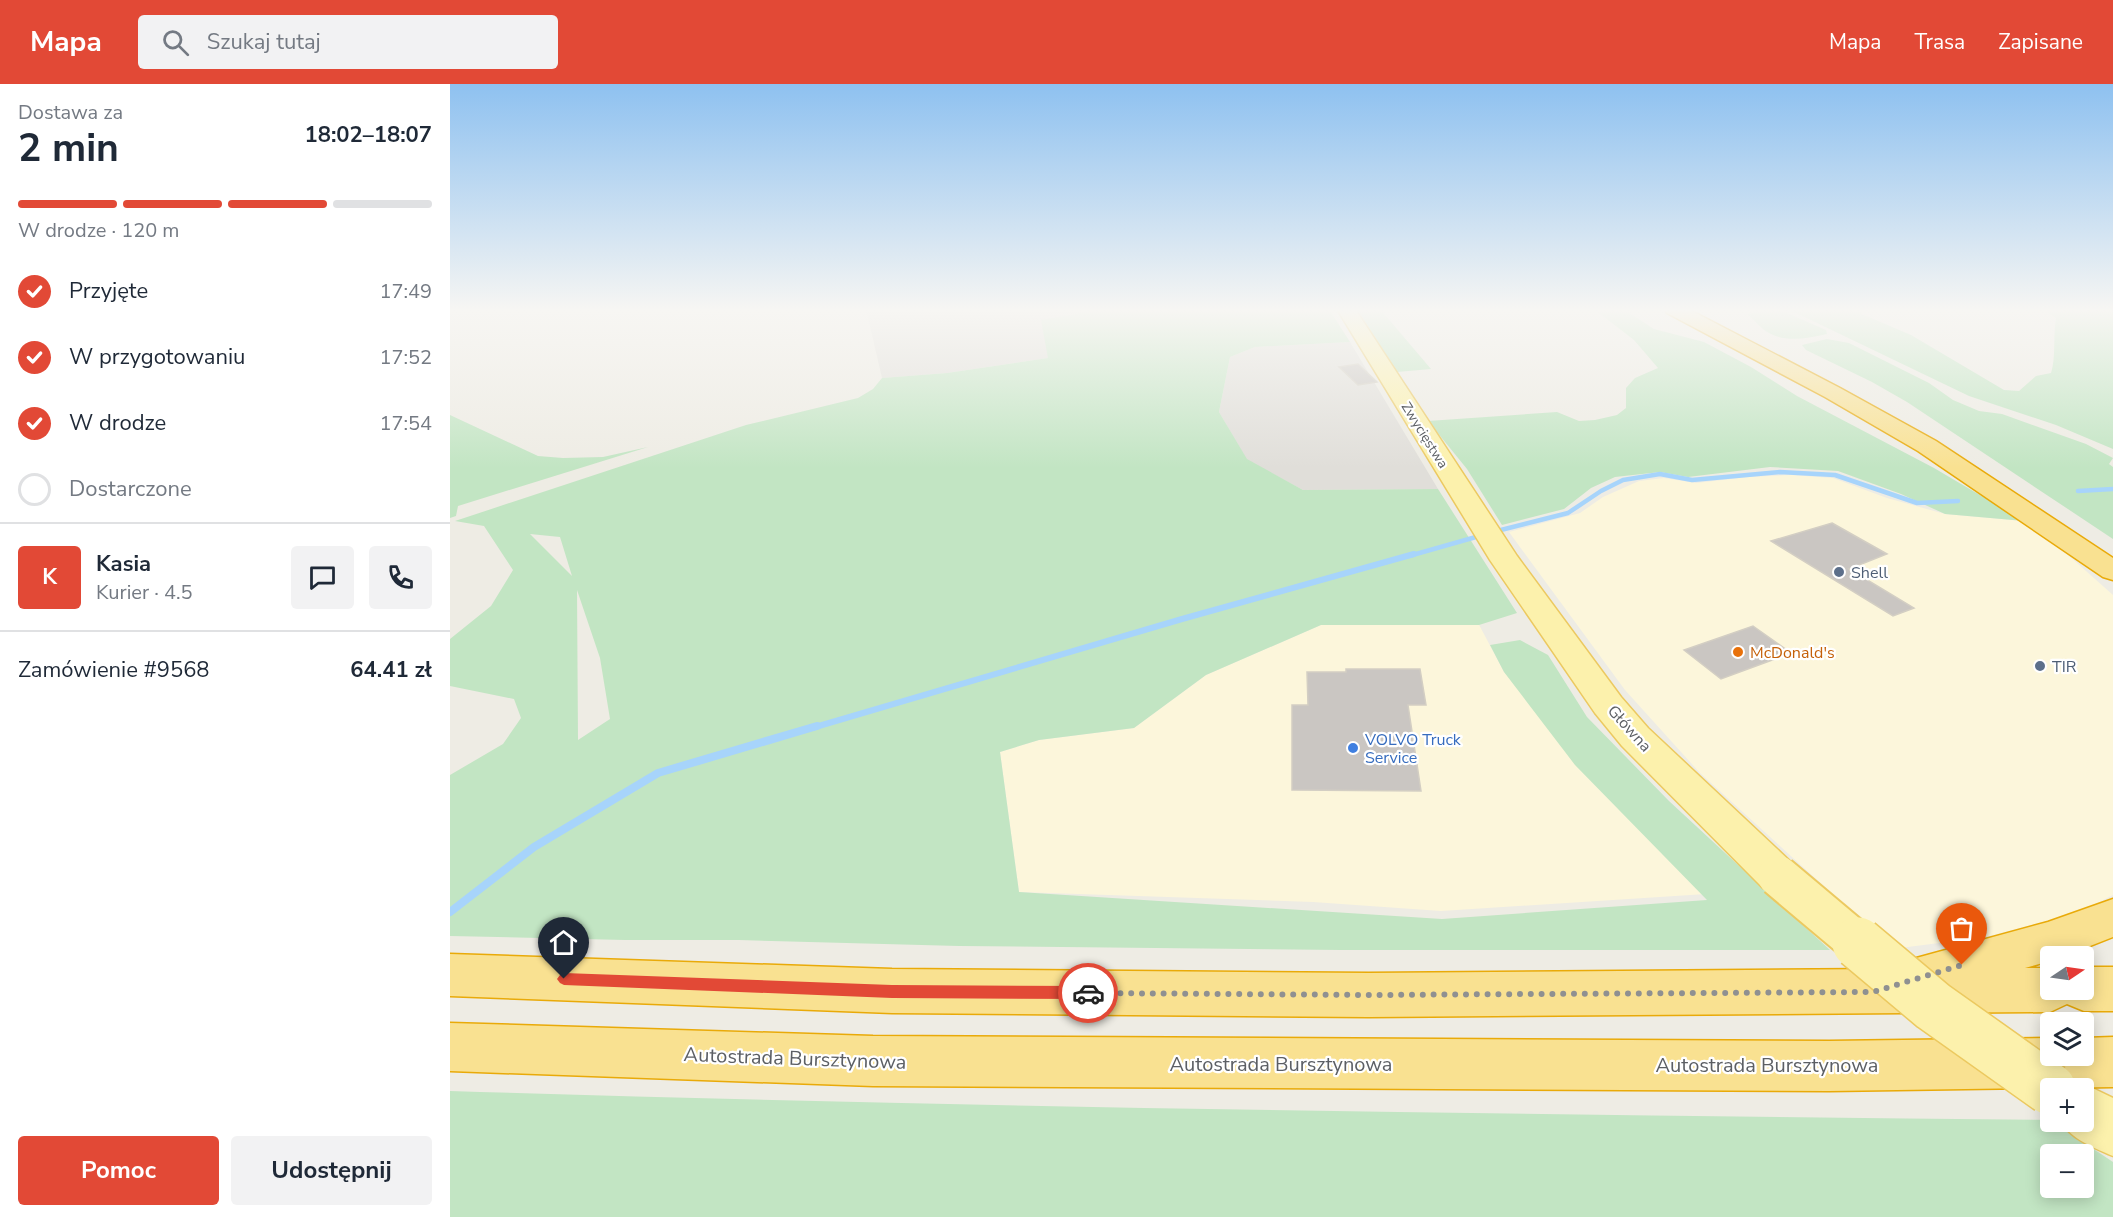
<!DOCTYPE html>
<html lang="pl">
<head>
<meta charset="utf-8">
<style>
  body { margin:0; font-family:"Nunito Sans",sans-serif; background:#f2f2f3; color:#1f2937; height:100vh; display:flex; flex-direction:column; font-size:22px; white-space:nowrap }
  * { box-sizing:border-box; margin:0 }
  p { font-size:20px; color:#747a83 }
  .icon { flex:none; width:33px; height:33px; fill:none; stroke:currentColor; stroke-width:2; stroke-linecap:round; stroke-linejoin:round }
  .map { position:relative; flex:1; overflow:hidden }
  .side { display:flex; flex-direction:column; background:#fff; width:450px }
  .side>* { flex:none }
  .needle { width:39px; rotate:77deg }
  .buttons { position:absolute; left:1590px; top:862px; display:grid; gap:12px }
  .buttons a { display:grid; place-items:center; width:54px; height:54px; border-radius:6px; background:#fff; box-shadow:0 3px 15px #0003; font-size:30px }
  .pin { position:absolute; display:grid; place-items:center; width:51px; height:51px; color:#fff; margin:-62px -26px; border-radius:50% 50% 50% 0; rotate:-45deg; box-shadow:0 0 6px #0007 }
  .pin .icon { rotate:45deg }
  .courier { position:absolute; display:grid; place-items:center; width:60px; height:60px; margin:-30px; border:4px solid #e24936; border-radius:50%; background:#fff; color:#222; box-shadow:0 2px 8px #0007 }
  .head em { font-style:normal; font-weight:700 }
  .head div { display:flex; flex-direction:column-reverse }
  .head { display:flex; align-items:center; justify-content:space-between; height:102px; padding:0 18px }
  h1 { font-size:39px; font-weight:700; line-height:45px }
  .bar { display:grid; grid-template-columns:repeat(4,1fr); gap:9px 6px; align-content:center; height:72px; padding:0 18px }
  .bar i { height:8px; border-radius:4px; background:#e0e1e3 }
  .bar .current { background:#e24936 }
  .bar p { grid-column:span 4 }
  .line { display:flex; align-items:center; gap:15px; padding:0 18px; border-top:2px solid #e0e1e3 }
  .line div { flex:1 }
  .round { display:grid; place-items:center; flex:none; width:63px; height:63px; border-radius:6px; background:#f2f2f3 }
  ol { padding:0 18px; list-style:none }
  li { display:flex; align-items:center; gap:18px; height:66px }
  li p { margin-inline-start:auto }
  li .icon { padding:6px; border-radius:50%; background:#e24936; color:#fff; stroke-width:4 }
  li:last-child { color:#747a83 }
  li i { width:33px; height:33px; border:3px solid #e0e1e3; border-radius:50% }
  .cta { display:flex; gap:12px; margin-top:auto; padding:12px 18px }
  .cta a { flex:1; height:69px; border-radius:6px; background:#e24936; color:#fff; font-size:24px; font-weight:700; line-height:69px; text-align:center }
  .cta a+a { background:#f2f2f3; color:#1f2937 }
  header { display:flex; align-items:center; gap:36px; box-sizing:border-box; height:84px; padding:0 30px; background:#e24936; color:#fff }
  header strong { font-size:28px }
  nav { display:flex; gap:33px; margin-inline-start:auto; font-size:21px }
  .search { width:420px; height:54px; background:#f2f2f3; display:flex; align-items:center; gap:15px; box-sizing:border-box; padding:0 21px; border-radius:6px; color:#747a83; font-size:22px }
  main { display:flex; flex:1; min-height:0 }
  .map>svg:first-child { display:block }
  .commercial { fill:#fcf6db }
  .industrial { fill:#e0ded9 }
  .green { fill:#c2e5c3; fill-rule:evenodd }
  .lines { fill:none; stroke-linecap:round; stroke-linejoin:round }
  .stream-far2 { stroke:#a7d4fb; stroke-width:4.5 }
  .stream-far1 { stroke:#a7d4fb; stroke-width:6 }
  .stream { stroke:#a7d4fb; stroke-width:8 }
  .building { fill:#cac6c2; stroke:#d3cec3; stroke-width:1.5 }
  .major-casing { stroke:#ecc960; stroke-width:3 }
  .highway-casing { stroke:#e9aa09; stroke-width:3 }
  .major { fill:#fcf1ac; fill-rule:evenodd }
  .highway { fill:#f9e191; fill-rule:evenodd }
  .major-bridge-far1-casing { stroke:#ecc960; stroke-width:44; stroke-linecap:butt }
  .major-bridge-casing { stroke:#ecc960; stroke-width:54; stroke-linecap:butt }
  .major-bridge-far1 { stroke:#fcf1ac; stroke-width:40 }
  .major-bridge { stroke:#fcf1ac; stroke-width:51 }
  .route { fill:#e24936 }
  .done { stroke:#8f9091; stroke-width:6; stroke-dasharray:0 10.8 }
  .service-dot { fill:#5c6f8a; stroke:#fff; stroke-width:2 }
  .food-dot { fill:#e8710a; stroke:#fff; stroke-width:2 }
  .shop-dot { fill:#3f7fe0; stroke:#fff; stroke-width:2 }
  .labels { text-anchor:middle; stroke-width:4.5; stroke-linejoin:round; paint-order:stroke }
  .far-street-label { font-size:14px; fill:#5c5f64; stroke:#fff }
  .service-label { font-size:16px; fill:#4e5e75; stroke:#fff; text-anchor:start }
  .food-label { font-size:16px; fill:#c56008; stroke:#fff; text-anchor:start }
  .street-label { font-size:16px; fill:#5c5f64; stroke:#fff }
  .shop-label { font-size:16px; fill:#366cbe; stroke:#fff; text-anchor:start }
  .near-street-label { font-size:20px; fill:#5c5f64; stroke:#fff }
</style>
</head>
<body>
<header>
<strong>Mapa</strong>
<div class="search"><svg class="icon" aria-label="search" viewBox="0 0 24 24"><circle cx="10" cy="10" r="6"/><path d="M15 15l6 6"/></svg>Szukaj tutaj</div>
<nav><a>Mapa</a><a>Trasa</a><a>Zapisane</a></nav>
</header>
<main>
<section class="side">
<div class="head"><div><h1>2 min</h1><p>Dostawa za</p></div><em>18:02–18:07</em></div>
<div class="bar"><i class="current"></i><i class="current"></i><i class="current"></i><i></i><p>W drodze · 120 m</p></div>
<ol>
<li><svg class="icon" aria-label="check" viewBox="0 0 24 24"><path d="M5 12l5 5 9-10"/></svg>Przyjęte<p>17:49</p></li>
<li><svg class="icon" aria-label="check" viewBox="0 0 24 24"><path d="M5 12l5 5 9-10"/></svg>W przygotowaniu<p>17:52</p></li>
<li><svg class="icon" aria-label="check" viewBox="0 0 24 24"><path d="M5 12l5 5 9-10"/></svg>W drodze<p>17:54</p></li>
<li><i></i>Dostarczone</li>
</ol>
<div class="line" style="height:108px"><b class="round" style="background:#e24936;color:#fff">K</b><div><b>Kasia</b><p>Kurier · 4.5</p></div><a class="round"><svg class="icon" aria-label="chat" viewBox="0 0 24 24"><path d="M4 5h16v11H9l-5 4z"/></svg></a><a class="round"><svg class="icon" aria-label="phone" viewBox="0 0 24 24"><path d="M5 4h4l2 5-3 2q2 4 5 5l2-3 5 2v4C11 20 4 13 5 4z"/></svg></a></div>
<div class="line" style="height:78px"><div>Zamówienie #9568</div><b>64.41 zł</b></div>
<div class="cta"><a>Pomoc</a><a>Udostępnij</a></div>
</section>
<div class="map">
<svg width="1663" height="1133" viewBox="0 0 1663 1133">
  <rect width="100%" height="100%" fill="#eeece4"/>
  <!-- commercial -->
  <path class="commercial" d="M1341 391 1383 394 1437 414 1495 430 1574 437 1618 471 1663 511V811L1630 828 1536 853 1450 864 1387 814 1250 689 1175 606 1059 448 1130 429 1153 413 1189 397 1214 394 1246 399 1298 393Z
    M1026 535 1054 588 1256 810 991 827 863 818 569 808 550 668 589 656 684 644 756 591 871 541Z"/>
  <!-- industrial -->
  <path class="industrial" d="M416 225H631L632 228 599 274 497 289 432 294Z
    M900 258 988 405 853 406 797 376 769 328 780 273 805 263Z"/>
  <!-- green -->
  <path class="green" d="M631 225H879L900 258 805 263 780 273 769 328 797 375 853 406 988 405 1067 529 1029 541H871L756 591 684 644 589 656 550 668 569 808 992 835 1257 816 1125 681 1054 588 1040 561 1070 556 1098 571 1137 633 1219 717 1380 866H891L509 862 289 856H175L0 852V691L53 660 71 634 64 615 0 602V555L41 522 63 486 34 442 5 437 296 341 408 314 423 305 432 294 497 289 598 274 591 236 632 229ZM80 450 110 453 122 492ZM127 506 150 574 160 635 128 656Z
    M907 225H930L981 285 947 288Z
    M1144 225H1173L1204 245 1254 258 1301 283 1347 312 1484 384 1574 437 1495 430 1451 410 1388 387 1320 383 1238 393 1210 388 1165 393 1141 404 1114 425 1052 441 1017 385 978 337 1107 328 1129 337 1145 336 1167 331 1176 324V304L1185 294 1208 284 1184 256Z
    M1296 225H1328L1376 246 1377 250C1358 254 1337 259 1319 249 1311 245 1305 236 1297 230L1305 229Z
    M1338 225H1400L1461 251 1554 306 1569 307 1586 292 1601 289C1606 275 1603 251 1606 234L1593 225H1663V365L1606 341 1519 312Z
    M1377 255 1399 259 1479 299 1503 316 1529 327 1552 330 1636 360 1663 374 1659 380 1663 383V455L1457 318 1422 298 1356 266 1352 261Z
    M0 331 88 372 113 374 153 373 198 363 8 422 6 432 0 434Z
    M0 1007C533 1024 1067 1030 1600 1036L1663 1078V1133H0ZM1600 1071H1634V1104H1600Z"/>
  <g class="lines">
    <!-- stream-far2 -->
    <path class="stream-far2" d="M1628 407 1663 405
      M1043 448 1118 429 1151 407 1173 396 1210 390 1242 396 1330 388 1385 391 1467 419 1508 417
      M959 472 1033 451"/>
    <!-- stream-far1 -->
    <path class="stream-far1" d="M362 644 732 535 964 470"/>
    <!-- stream -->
    <path class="stream" d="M0 828 84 763 208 689 367 642"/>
  </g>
  <!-- building -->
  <path class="building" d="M908 280 927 298 908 301 889 283Z
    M1382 439 1437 470 1399 485 1464 524 1443 532 1321 457Z
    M1303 542 1341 569 1271 595 1234 566Z
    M896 585H970L976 621H958L971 707 842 706V621H858L857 588H896Z"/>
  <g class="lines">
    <!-- major casing -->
    <g class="major-casing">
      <path id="major" d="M887 225H905L1067 472 1171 613 1198 644 1343 780 1349 792 1343 804 1328 809 1313 804 1172 662 1145 629 1040 476Z
        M1634 1000 1663 1014V1072C1647 1065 1620 1055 1612 1038H1634V1005H1621Z"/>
    </g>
    <!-- highway casing -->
    <g class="highway-casing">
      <path id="highway" d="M1214 225H1238L1390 304 1486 357 1663 474V496L1653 493 1468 367 1375 313 1217 229Z
        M1663 815V853L1612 873H1600V877L1575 884H1600V906H1634V883H1663V927H1634L1617 920 1600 928 919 933 442 929 0 912V870L442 885 919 889 1441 885 1442 882 1459 876 1598 838Z
        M0 939 423 952 1379 957 1600 954V972H1634V954L1663 953V1003L1379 1007 423 1002 0 987Z"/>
    </g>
    <!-- major -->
    <use href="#major" class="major"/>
    <!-- highway -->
    <use href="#highway" class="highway"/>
    <!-- major-bridge-far1 casing -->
    <g class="major-bridge-far1-casing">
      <path id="major-bridge-far1" d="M1328 792 1410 861"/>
    </g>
    <!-- major-bridge casing -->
    <g class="major-bridge-casing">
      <path id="major-bridge" d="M1408 859 1483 922 1600 1005"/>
    </g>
    <!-- major-bridge-far1 -->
    <use href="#major-bridge-far1" class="major-bridge-far1"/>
    <!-- major-bridge -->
    <use href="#major-bridge" class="major-bridge"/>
  </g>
  <!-- sky -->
  <linearGradient id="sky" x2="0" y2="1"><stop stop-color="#8ec1f0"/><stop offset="0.59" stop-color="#f7f6f3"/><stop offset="1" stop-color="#f7f6f3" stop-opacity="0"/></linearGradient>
  <rect width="1663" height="384" fill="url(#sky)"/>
  <!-- route -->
  <path class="route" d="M114 889 442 901 638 902 643 904 645 909 643 913 638 915 442 914 114 901 110 899 107 895 110 891Z"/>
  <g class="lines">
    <!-- done -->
    <path class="done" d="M638 909 920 911 1423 908 1512 881"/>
  </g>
  <!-- markers -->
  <g class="service-dot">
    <circle cx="1389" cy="488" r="6"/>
    <circle cx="1590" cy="582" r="6"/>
  </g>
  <circle class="food-dot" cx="1288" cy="568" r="6"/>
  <circle class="shop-dot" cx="903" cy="664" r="6"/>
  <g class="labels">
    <!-- far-street labels -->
    <g class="far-street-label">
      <text transform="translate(975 351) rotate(58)" y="5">Zwycięstwa</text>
    </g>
    <!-- service labels -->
    <g class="service-label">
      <text x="1401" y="494">Shell</text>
      <text x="1602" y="588">TIR</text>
    </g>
    <!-- food labels -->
    <g class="food-label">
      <text x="1300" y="574">McDonald's</text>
    </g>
    <!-- street labels -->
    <g class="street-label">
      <text transform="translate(1180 644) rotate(48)" y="6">Główna</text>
    </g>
    <!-- shop labels -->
    <g class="shop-label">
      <text x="915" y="661">VOLVO Truck<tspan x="915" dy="18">Service</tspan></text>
    </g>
    <!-- near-street labels -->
    <g class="near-street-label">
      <text transform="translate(345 974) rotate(2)" y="7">Autostrada Bursztynowa</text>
      <text x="831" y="987">Autostrada Bursztynowa</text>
      <text x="1317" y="988">Autostrada Bursztynowa</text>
    </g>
  </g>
</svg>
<div class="buttons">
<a><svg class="needle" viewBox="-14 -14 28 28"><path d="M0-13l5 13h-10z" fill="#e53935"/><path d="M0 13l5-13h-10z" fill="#747a83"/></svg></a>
<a><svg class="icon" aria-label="layers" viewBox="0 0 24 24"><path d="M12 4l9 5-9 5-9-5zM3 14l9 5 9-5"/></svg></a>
<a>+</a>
<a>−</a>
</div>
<div class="pin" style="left:1512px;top:881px;background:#ea580c"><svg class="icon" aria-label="bag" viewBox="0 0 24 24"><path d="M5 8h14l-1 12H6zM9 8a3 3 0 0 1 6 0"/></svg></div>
<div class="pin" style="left:114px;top:895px;background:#1f2937"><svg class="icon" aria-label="home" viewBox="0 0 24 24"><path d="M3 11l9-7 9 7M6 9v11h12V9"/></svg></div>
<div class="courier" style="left:638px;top:909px"><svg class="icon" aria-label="car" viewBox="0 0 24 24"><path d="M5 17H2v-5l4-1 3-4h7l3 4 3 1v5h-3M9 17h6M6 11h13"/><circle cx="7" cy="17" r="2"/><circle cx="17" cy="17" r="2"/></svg></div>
</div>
</main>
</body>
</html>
